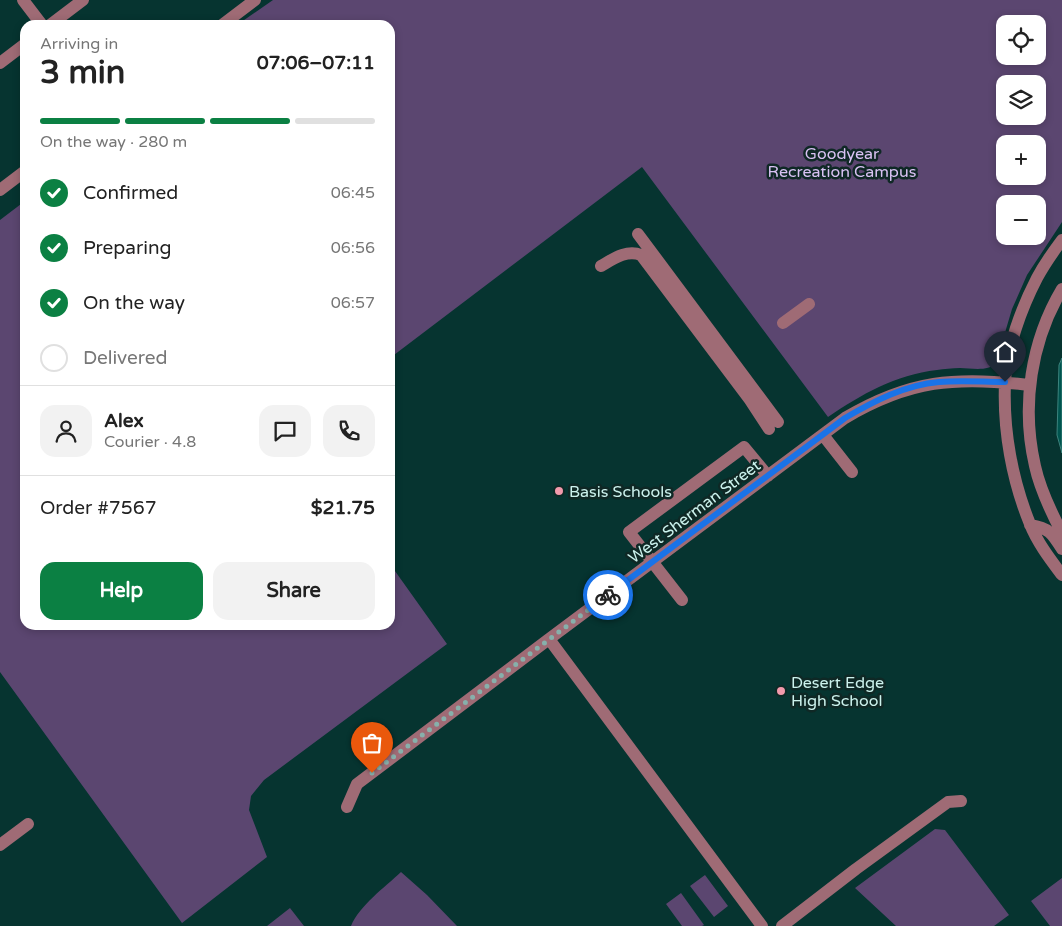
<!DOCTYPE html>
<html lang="en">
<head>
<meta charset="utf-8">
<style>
  body { margin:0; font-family:"Varela Round",sans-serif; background:#f2f2f2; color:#222; height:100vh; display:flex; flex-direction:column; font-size:19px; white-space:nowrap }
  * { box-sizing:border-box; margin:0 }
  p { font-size:16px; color:#767676 }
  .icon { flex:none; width:28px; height:28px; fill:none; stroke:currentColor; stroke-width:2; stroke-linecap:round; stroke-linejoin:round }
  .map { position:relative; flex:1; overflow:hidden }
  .sheet { position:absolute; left:20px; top:20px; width:375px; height:610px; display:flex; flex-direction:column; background:#fff; border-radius:15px; box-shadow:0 2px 8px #0003 }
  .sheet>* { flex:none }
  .fabs { position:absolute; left:996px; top:15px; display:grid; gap:10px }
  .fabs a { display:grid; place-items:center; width:50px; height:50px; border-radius:10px; background:#fff; box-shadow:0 2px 8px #0003; font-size:25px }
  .pin { position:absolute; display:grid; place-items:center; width:42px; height:42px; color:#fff; margin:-51px -21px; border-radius:50% 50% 50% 0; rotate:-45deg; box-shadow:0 0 5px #0007 }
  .pin .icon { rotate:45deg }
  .courier { position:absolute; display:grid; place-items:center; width:50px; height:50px; margin:-25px; border:4px solid #1a73e8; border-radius:50%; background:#fff; color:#222; box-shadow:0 1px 6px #0007 }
  .headline em { font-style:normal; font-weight:700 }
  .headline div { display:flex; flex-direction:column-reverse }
  .headline { display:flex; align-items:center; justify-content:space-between; height:85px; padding:0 20px }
  h1 { font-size:32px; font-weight:700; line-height:38px }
  .bar { display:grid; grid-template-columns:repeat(4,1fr); gap:8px 5px; align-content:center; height:60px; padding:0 20px }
  .bar i { height:6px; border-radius:4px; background:#e0e0e0 }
  .bar .current { background:#0b8043 }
  .bar p { grid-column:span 4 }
  .line { display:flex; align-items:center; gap:12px; padding:0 20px; border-top:1px solid #e0e0e0 }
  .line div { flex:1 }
  .round { display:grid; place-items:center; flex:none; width:52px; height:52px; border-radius:15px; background:#f2f2f2 }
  ol { padding:0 20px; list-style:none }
  li { display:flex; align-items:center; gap:15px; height:55px }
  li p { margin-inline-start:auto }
  li .icon { padding:5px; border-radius:50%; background:#0b8043; color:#fff; stroke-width:4 }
  li:last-child { color:#767676 }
  li i { width:28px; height:28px; border:2px solid #e0e0e0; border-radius:50% }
  .action { display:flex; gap:10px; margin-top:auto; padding:10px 20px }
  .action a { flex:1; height:58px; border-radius:15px; background:#0b8043; color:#fff; font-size:20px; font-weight:700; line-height:58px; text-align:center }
  .action a+a { background:#f2f2f2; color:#222 }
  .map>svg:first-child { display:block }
  .green { fill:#5b4670; fill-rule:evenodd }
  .water { fill:#00554f; stroke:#3d847e }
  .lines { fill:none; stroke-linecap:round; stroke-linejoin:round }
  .minor { stroke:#9f6b75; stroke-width:12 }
  .done { stroke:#87b0ab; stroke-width:5; stroke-dasharray:0 9 }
  .route { stroke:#1a73e8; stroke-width:6 }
  .poi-dot { fill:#f29aac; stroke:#0f2825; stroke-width:2 }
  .labels { text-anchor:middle; stroke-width:5; stroke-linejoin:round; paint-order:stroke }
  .park-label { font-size:16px; fill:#dac2f4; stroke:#0f2825 }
  .poi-label { font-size:16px; fill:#ccf2ed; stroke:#0f2825; text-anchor:start }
  .street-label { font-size:16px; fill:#ccf2ed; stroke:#0f2825 }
</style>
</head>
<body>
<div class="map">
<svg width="1062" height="926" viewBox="0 0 1062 926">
  <rect width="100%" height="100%" fill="#063430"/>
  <!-- green -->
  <path class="green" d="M273 0H1062V222L1027 275 1012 309 996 363C988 372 971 368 960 368 952 368 944 369 937 370 895 375 862 394 828 417L642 167 390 358V25H237ZM1005 24H1038V56H1005ZM1005 84H1038V116H1005ZM1005 144H1038V176H1005ZM1005 204H1038V236H1005Z
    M25 201V625H390V564L447 644 264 780 251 796 249 810 267 857 182 923 0 672V220Z
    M935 829 945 830 1009 915 994 926H896L855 888Z
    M401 872 427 895 457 926H351C360 905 384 888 401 872Z
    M705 875 728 906 714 917 690 886Z
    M1062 878V926H1050L1031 901Z
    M681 893 704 925 702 926H682L666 904Z
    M290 908 304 926H267Z"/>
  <!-- water -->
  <path class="water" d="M1062 358V453L1057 435 1059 365Z"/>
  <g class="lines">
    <!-- minor -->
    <path class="minor" d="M23 0 42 25
      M50 25 83 0
      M222 25 255 0
      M0 63 25 44
      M0 190 25 171
      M638 234 778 422
      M1062 240C1053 252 1044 265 1037 278 1022 307 1006 349 1005 383 1003 430 1012 480 1030 524 1037 542 1050 559 1062 575
      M601 266C613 259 627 249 641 255L750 400 769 429
      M1062 289C1031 341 1021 406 1035 466 1040 489 1051 512 1062 533
      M783 323 809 304
      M823 435 852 472
      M1030 525C1049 528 1052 533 1062 549
      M682 600 629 532 744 447 768 476
      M549 639 762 926
      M347 807 357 784 549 639 845 418C909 380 956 376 1029 385
      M0 845 28 824
      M782 926 856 869 948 802 961 801"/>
  </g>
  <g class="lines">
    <!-- done -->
    <path class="done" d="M372 773 608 595"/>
    <!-- route -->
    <path class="route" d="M608 595 845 418C874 401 905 385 939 382 961 380 983 382 1005 382"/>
  </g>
  <!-- markers -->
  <g class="poi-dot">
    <circle cx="559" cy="491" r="5"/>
    <circle cx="781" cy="691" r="5"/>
  </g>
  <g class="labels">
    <!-- park labels -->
    <g class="park-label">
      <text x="842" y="159">Goodyear<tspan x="842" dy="18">Recreation Campus</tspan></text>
    </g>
    <!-- poi labels -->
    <g class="poi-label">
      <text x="569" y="497">Basis Schools</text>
      <text x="791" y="688">Desert Edge<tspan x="791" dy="18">High School</tspan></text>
    </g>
    <!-- street labels -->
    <g class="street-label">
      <text transform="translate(694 511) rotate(-37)" y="6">West Sherman Street</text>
    </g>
  </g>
</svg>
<div class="fabs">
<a><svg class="icon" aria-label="locate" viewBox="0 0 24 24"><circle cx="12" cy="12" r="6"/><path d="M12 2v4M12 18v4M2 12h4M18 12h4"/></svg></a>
<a><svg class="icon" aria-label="layers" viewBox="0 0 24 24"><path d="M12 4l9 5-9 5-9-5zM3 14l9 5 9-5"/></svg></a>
<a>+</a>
<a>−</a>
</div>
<div class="pin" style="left:372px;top:773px;background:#ea580c"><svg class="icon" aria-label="bag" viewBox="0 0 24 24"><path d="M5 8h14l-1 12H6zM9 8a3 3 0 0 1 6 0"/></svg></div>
<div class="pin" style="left:1005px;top:382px;background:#1f2937"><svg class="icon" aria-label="home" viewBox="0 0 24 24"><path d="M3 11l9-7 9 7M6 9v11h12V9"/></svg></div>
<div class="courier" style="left:608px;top:595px"><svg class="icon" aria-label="bike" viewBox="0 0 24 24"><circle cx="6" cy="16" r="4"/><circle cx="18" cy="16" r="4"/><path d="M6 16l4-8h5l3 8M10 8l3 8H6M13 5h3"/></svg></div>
<section class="sheet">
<div class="headline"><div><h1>3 min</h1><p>Arriving in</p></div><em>07:06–07:11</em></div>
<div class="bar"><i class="current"></i><i class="current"></i><i class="current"></i><i></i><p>On the way · 280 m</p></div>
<ol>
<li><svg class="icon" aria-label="check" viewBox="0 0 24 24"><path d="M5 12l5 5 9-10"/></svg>Confirmed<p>06:45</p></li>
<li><svg class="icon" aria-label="check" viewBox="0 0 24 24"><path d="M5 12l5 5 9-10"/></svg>Preparing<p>06:56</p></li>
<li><svg class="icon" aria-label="check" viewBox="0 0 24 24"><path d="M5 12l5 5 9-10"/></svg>On the way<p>06:57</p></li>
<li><i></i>Delivered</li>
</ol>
<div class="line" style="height:90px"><a class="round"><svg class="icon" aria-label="person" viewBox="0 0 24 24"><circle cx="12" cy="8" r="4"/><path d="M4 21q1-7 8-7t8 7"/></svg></a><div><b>Alex</b><p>Courier · 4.8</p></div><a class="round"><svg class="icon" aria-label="chat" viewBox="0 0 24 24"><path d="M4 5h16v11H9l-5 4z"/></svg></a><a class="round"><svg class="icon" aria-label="phone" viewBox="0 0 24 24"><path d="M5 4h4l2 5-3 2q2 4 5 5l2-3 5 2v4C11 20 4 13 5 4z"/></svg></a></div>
<div class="line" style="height:65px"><div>Order #7567</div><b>$21.75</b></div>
<div class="action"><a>Help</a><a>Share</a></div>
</section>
</div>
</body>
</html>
